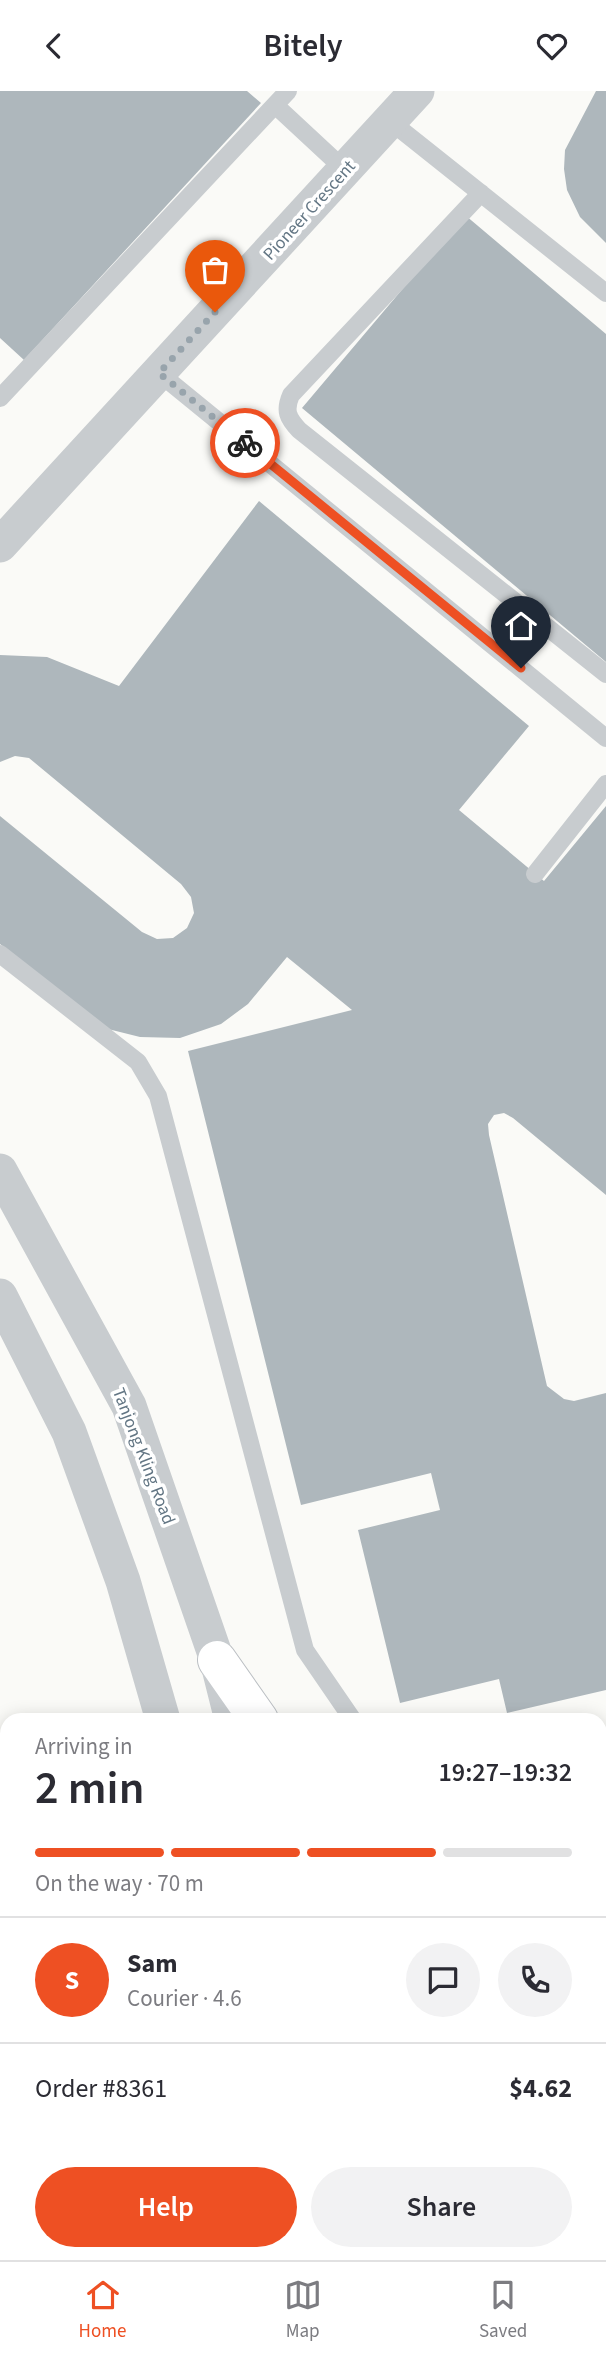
<!DOCTYPE html>
<html lang="en">
<head>
<meta charset="utf-8">
<style>
  body { margin:0; font-family:"Source Sans 3",sans-serif; background:#f2f2f3; color:#2b2b33; height:100vh; display:flex; flex-direction:column; font-size:26px; white-space:nowrap }
  * { box-sizing:border-box; margin:0 }
  p { font-size:23px; color:#7c7c81 }
  .icon { flex:none; width:38px; height:38px; fill:none; stroke:currentColor; stroke-width:2; stroke-linecap:round; stroke-linejoin:round }
  .map { position:relative; flex:1; overflow:hidden }
  .drawer { position:absolute; left:0px; top:1622px; width:607px; height:548px; display:flex; flex-direction:column; background:#fff; border-radius:21px 21px 0 0; box-shadow:0 4px 18px #0003 }
  .drawer>* { flex:none }
  .pin { position:absolute; display:grid; place-items:center; width:60px; height:60px; color:#fff; margin:-72px -30px; border-radius:50% 50% 50% 0; rotate:-45deg; box-shadow:0 0 7px #0007 }
  .pin .icon { rotate:45deg }
  .courier { position:absolute; display:grid; place-items:center; width:70px; height:70px; margin:-35px; border:5px solid #ee5023; border-radius:50%; background:#fff; color:#222; box-shadow:0 2px 9px #0007 }
  .head em { font-style:normal; font-weight:600 }
  .head div { display:flex; flex-direction:column-reverse }
  .head { display:flex; align-items:center; justify-content:space-between; height:119px; padding:0 35px }
  h1 { font-size:46px; font-weight:600; line-height:52px }
  .bar { display:grid; grid-template-columns:repeat(4,1fr); gap:10px 7px; align-content:center; height:84px; padding:0 35px }
  .bar i { height:9px; border-radius:5px; background:#e1e1e2 }
  .bar .current { background:#ee5023 }
  .bar p { grid-column:span 4 }
  .line { display:flex; align-items:center; gap:18px; padding:0 35px; border-top:2px solid #e1e1e2 }
  .line div { flex:1 }
  .round { display:grid; place-items:center; flex:none; width:74px; height:74px; border-radius:37px; background:#f2f2f3 }
  .button { display:flex; gap:14px; margin-top:auto; padding:14px 35px }
  .button a { flex:1; height:80px; border-radius:42px; background:#ee5023; color:#fff; font-size:28px; font-weight:600; line-height:80px; text-align:center }
  .button a+a { background:#f2f2f3; color:#2b2b33 }
  header { display:flex; justify-content:space-between; align-items:center; height:91px; padding:0 35px; background:#fff; font-size:32px; font-weight:600 }
  .tabs { display:flex; justify-content:space-around; align-items:center; height:98px; border-top:2px solid #e1e1e2; background:#fff; font-size:19px; color:#7c7c81 }
  .tabs a { display:grid; justify-items:center; gap:4px }
  .tabs .current { color:#ee5023 }
  .map>svg:first-child { display:block }
  .built { fill:#e8e9e8 }
  .building { fill:#aeb7bc }
  .lines { fill:none; stroke-linecap:round; stroke-linejoin:round }
  .primary-casing { stroke:#bbbfc3; stroke-width:40 }
  .service { stroke:#c8cccf; stroke-width:18 }
  .minor { stroke:#c8cccf; stroke-width:35 }
  .primary { stroke:#fff; stroke-width:38 }
  .done { stroke:#98a4ac; stroke-width:7; stroke-dasharray:0 12.6 }
  .route { stroke:#ee5023; stroke-width:9 }
  .labels { text-anchor:middle; stroke-width:7; stroke-linejoin:round; paint-order:stroke }
  .street-label { font-size:18px; fill:#637684; stroke:#fff }
</style>
</head>
<body>
<header><svg class="icon" aria-label="back" viewBox="0 0 24 24"><path d="M15 5l-7 7 7 7"/></svg>Bitely<svg class="icon" aria-label="heart" viewBox="0 0 24 24"><path d="M12 20l-8-8c-3-5 5-10 8-4 3-6 11-1 8 4z"/></svg></header>
<div class="map">
<svg width="606" height="2169" viewBox="0 0 606 2169">
  <rect width="100%" height="100%" fill="#fafaf7"/>
  <!-- built -->
  <path class="built" d="M0 1713 7 1718V2163H600V2071L606 2074V2169H0Z"/>
  <!-- building -->
  <path class="building" d="M0 0H247L261 12 24 269 0 247Z
    M596 0H606V152L580 126 567 99 564 78 565 59Z
    M465 124 606 243V571L302 317Z
    M259 410 529 635 459 719 544 790 606 715V1104L513 1027 504 1022 494 1024 488 1033 489 1044 547 1295 564 1308 574 1310 606 1302V1599L507 1622 499 1588 400 1612 358 1439 440 1419 431 1382 301 1414 188 960 352 919 287 866 248 913 221 933 180 947 140 946 104 937 0 853V725L142 841 157 848 173 847 187 837 194 822 191 806 181 793 29 667 15 665 0 671V564L47 566 119 595Z"/>
  <g class="lines">
    <!-- primary casing -->
    <g class="primary-casing">
      <path id="primary" d="M217 1569 259 1629
        M600 1804 606 1803
        M0 1910 7 1904
        M600 1920 606 1915
        M0 2015 7 2013
        M0 2089H7
        M205 2163 212 2169
        M282 2163 283 2169
        M358 2163 359 2169
        M430 2169 432 2163"/>
    </g>
    <!-- service -->
    <path class="service" d="M275 14 345 79
      M390 30 606 202
      M481 102 291 304C284 320 288 327 299 339L606 583
      M159 282 606 647
      M0 307 288 0
      M535 783 606 693
      M0 863 138 971 158 1005 305 1559 353 1629
      M600 1673 606 1671
      M600 2128 606 2131"/>
    <!-- minor -->
    <path class="minor" d="M0 454 417 0
      M0 1080 129 1315 217 1569 232 1629
      M0 1205 69 1341 123 1490 163 1629"/>
    <!-- primary -->
    <use href="#primary" class="primary"/>
  </g>
  <g class="lines">
    <!-- done -->
    <path class="done" d="M215 221 159 282 245 352"/>
    <!-- route -->
    <path class="route" d="M245 352 521 577"/>
  </g>
  <g class="labels">
    <!-- street labels -->
    <g class="street-label">
      <text transform="translate(309 119) rotate(-48)" y="6">Pioneer Crescent</text>
      <text transform="translate(144 1365) rotate(69)" y="6">Tanjong Kling Road</text>
    </g>
  </g>
</svg>
<div class="pin" style="left:215px;top:221px;background:#ea580c"><svg class="icon" aria-label="bag" viewBox="0 0 24 24"><path d="M5 8h14l-1 12H6zM9 8a3 3 0 0 1 6 0"/></svg></div>
<div class="pin" style="left:521px;top:577px;background:#1f2937"><svg class="icon" aria-label="home" viewBox="0 0 24 24"><path d="M3 11l9-7 9 7M6 9v11h12V9"/></svg></div>
<div class="courier" style="left:245px;top:352px"><svg class="icon" aria-label="bike" viewBox="0 0 24 24"><circle cx="6" cy="16" r="4"/><circle cx="18" cy="16" r="4"/><path d="M6 16l4-8h5l3 8M10 8l3 8H6M13 5h3"/></svg></div>
<section class="drawer">
<div class="head"><div><h1>2 min</h1><p>Arriving in</p></div><em>19:27–19:32</em></div>
<div class="bar"><i class="current"></i><i class="current"></i><i class="current"></i><i></i><p>On the way · 70 m</p></div>
<div class="line" style="height:126px"><b class="round" style="background:#ee5023;color:#fff">S</b><div><b>Sam</b><p>Courier · 4.6</p></div><a class="round"><svg class="icon" aria-label="chat" viewBox="0 0 24 24"><path d="M4 5h16v11H9l-5 4z"/></svg></a><a class="round"><svg class="icon" aria-label="phone" viewBox="0 0 24 24"><path d="M5 4h4l2 5-3 2q2 4 5 5l2-3 5 2v4C11 20 4 13 5 4z"/></svg></a></div>
<div class="line" style="height:91px"><div>Order #8361</div><b>$4.62</b></div>
<div class="button"><a>Help</a><a>Share</a></div>
</section>
</div>
<nav class="tabs">
<a class="current"><svg class="icon" aria-label="home" viewBox="0 0 24 24"><path d="M3 11l9-7 9 7M6 9v11h12V9"/></svg>Home</a>
<a><svg class="icon" aria-label="map" viewBox="0 0 24 24"><path d="M3 6l6-2 6 2 6-2v14l-6 2-6-2-6 2zM9 4v14M15 6v14"/></svg>Map</a>
<a><svg class="icon" aria-label="saved" viewBox="0 0 24 24"><path d="M7 4h10v16l-5-4-5 4z"/></svg>Saved</a>
</nav>
</body>
</html>
